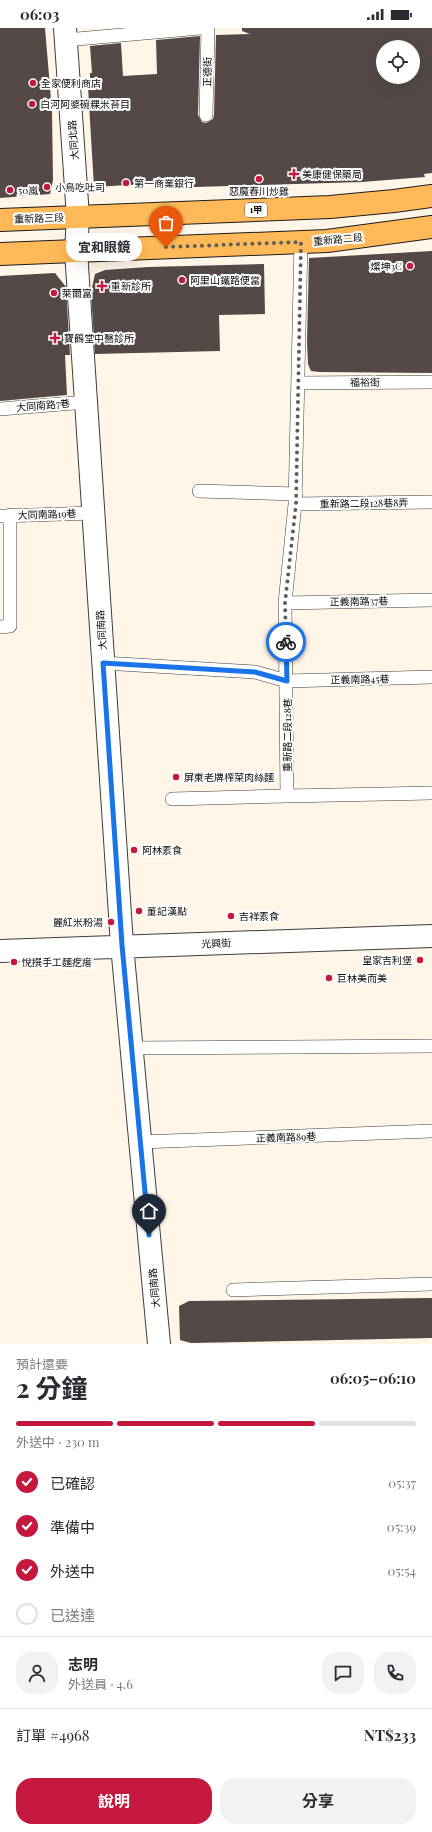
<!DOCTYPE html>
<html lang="zh-TW">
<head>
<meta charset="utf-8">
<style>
  body { margin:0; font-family:"Playfair Display","Noto Sans TC",serif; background:#f2f2f3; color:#2b2b33; height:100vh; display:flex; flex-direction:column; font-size:15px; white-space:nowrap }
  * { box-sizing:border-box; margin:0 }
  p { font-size:13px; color:#7c7c81 }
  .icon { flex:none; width:22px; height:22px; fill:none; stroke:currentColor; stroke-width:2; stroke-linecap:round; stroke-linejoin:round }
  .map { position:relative; height:1316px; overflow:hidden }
  .details { display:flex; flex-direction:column; background:#fff; flex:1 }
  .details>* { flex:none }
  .buttons { position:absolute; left:376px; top:12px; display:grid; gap:8px }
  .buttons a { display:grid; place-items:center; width:44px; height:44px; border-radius:50%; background:#fff; box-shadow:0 4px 16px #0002; font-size:20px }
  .pin { position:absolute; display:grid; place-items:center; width:34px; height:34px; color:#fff; margin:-41px -17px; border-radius:50% 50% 50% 0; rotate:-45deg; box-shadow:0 0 4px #0007 }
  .pin .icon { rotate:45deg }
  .courier { position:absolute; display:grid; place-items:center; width:40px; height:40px; margin:-20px; border:3px solid #1a73e8; border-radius:50%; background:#fff; color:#222; box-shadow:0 1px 5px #0007 }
  .bubble { position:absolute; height:28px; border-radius:14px; background:#fff; box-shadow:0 4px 16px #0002; font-size:13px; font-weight:700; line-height:28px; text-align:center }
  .overview em { font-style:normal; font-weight:700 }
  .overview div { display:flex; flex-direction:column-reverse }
  .overview { display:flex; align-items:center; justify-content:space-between; height:68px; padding:0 16px }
  h1 { font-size:26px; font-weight:700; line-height:30px }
  .bar { display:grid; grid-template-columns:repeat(4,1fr); gap:6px 4px; align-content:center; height:48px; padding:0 16px }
  .bar i { height:5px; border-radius:3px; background:#e1e1e2 }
  .bar .on { background:#c5183f }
  .bar p { grid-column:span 4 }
  .line { display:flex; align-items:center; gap:10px; padding:0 16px; border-top:1px solid #e1e1e2 }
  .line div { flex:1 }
  .round { display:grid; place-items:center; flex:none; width:42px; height:42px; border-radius:16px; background:#f2f2f3 }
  ol { padding:0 16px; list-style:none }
  li { display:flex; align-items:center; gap:12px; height:44px }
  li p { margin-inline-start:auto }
  li .icon { padding:4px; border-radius:50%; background:#c5183f; color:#fff; stroke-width:4 }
  li:last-child { color:#7c7c81 }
  li i { width:22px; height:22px; border:2px solid #e1e1e2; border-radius:50% }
  .primary-button { display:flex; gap:8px; margin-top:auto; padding:8px 16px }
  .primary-button a { flex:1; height:46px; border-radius:16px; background:#c5183f; color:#fff; font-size:16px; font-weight:700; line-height:46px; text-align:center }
  .primary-button a+a { background:#f2f2f3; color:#2b2b33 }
  .status { display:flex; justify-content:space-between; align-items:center; height:28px; padding:0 20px; background:#fff; direction:ltr }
  .status svg { height:11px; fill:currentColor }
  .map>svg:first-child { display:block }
  .building { fill:#544946; fill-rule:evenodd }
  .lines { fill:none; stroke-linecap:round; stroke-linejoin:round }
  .service-casing { stroke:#3d3d3d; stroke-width:14 }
  .minor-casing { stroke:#3d3d3d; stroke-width:24 }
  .primary-casing { stroke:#1b1b1b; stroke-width:24 }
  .service { stroke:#fff; stroke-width:13 }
  .minor { stroke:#fff; stroke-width:22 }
  .primary { stroke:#ffb958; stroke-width:22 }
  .done { stroke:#605d58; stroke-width:4; stroke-dasharray:0 7.2 }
  .route { stroke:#1a73e8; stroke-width:5 }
  .poi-dot { fill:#c5183f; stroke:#fff; stroke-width:1.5 }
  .labels { text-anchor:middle; stroke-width:4; stroke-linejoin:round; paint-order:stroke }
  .shield { fill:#fff; stroke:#545454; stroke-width:1 }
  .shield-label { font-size:9px; font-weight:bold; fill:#0a0a0a }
  .street-label { font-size:10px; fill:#0a0a0a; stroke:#fff }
  .poi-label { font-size:10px; fill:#0a0a0a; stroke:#fff; text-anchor:start }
</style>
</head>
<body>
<div class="status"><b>06:03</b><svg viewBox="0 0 49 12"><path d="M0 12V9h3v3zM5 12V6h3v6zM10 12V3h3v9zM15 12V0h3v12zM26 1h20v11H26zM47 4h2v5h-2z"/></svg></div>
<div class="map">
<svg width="432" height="1316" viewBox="0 0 432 1316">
  <rect width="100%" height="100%" fill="#fff6e8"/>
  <!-- building -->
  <path class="building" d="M0 0H45L52 83 53 152 50 166 0 170Z
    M242 0H432V145L424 146 425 149 362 154 161 160V155L94 159 88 59H90V45H92L90 18 121 15 123 48 157 46 156 12 200 8 198 87 202 94 206 95 213 91 214 87 216 7 250 6 242 3ZM383 19H413V49H383Z
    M432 223V345L319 344 311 343 308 336 307 314 309 230Z
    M264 236 265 286 219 287 220 323 95 326 91 264 95 246 105 242 148 239Z
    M55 245 66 259 70 327H65L67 367 0 373V248Z
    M432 1270V1310L191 1315 180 1312 179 1278 189 1273Z"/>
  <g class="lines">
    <!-- service casing -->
    <g class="service-casing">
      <path id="service" d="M66 12 200 0
        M206 87 208 0
        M301 214 295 476 285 575 287 768 432 765
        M299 355 432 354
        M0 381 86 374
        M199 463 296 466
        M295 476 432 474
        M0 488 93 485
        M285 575 432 572
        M0 599 10 598V487
        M103 635 255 644 287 653 432 649
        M172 771 287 768
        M131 1020 432 1018
        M140 1114 432 1103
        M233 1262 432 1256"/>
    </g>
    <!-- minor casing -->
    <g class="minor-casing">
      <path id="minor" d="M65 0 78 189 76 223 122 917 159 1316
        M0 923 432 908"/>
    </g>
    <!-- primary casing -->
    <g class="primary-casing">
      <path id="primary" d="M0 192 330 179 394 173 432 168
        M0 226 327 213 432 199"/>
    </g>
    <!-- service -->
    <use href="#service" class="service"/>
    <!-- minor -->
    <use href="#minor" class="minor"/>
    <!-- primary -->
    <use href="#primary" class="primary"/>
  </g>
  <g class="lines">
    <!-- done -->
    <path class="done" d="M166 219 301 214 296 476 285 575 286 614"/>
    <!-- route -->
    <path class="route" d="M149 1207 122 917 103 635 255 644 287 653 286 614"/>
  </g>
  <!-- markers -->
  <g class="poi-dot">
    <circle cx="33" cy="55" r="4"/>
    <circle cx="32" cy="76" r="4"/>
    <path d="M292 140h4v4h4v4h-4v4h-4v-4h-4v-4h4z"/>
    <circle cx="259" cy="151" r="4"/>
    <circle cx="126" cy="155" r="4"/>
    <circle cx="47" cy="159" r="4"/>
    <circle cx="10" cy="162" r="4"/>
    <circle cx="410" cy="238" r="4"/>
    <circle cx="182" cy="252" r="4"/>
    <path d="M100 252h4v4h4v4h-4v4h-4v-4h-4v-4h4z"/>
    <circle cx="54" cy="265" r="4"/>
    <path d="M53 304h4v4h4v4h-4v4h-4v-4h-4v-4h4z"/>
    <circle cx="176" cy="749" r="4"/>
    <circle cx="134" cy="822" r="4"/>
    <circle cx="139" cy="883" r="4"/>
    <circle cx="231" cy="888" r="4"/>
    <circle cx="111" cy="894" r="4"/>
    <circle cx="420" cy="932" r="4"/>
    <circle cx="14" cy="934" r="4"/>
    <circle cx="329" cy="950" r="4"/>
  </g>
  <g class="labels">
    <!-- shield labels -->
    <rect class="shield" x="245" y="175" width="22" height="14" rx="3"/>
    <g class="shield-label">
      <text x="256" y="185">1甲</text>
    </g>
    <!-- street labels -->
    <g class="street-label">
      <text transform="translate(207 44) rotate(-89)" y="4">正德街</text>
      <text transform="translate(73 112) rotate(-94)" y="4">大同北路</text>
      <text transform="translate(39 190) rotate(-2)" y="4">重新路三段</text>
      <text transform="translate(338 211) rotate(-5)" y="4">重新路二段</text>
      <text transform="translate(365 354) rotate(-1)" y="4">福裕街</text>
      <text transform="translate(43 377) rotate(-5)" y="4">大同南路7巷</text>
      <text transform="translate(364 475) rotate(-1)" y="4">重新路二段128巷8弄</text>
      <text transform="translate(47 486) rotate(-2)" y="4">大同南路19巷</text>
      <text transform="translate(359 573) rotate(-1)" y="4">正義南路37巷</text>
      <text transform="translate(101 602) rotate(-94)" y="4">大同南路</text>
      <text transform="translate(360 651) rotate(-1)" y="4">正義南路45巷</text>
      <text transform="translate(287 707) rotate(-90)" y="4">重新路二段128巷</text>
      <text transform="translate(216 915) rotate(-2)" y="4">光興街</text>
      <text transform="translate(286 1109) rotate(-2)" y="4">正義南路89巷</text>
      <text transform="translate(154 1260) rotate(-95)" y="4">大同南路</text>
    </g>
    <!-- poi labels -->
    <g class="poi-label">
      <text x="41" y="59">全家便利商店</text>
      <text x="40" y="80">白河阿婆碗粿米苔目</text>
      <text x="302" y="150">美康健保藥局</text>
      <text x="134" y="159">第一商業銀行</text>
      <text x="55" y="163">小鳥吃吐司</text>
      <text x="18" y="166">50嵐</text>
      <text x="259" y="167" text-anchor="middle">惡魔春川炒雞</text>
      <text x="402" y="242" text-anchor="end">燦坤3C</text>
      <text x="190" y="256">阿里山鐵路便當</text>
      <text x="111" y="262">重新診所</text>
      <text x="62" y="269">萊爾富</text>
      <text x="64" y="314">寶鶴堂中醫診所</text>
      <text x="184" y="753">屏東老牌榨菜肉絲麵</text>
      <text x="142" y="826">阿林素食</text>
      <text x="147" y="887">董記漢點</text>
      <text x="239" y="892">吉祥素食</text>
      <text x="103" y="898" text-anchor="end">麗紅米粉湯</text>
      <text x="412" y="936" text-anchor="end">皇家吉利堡</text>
      <text x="22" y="938">悅撰手工麵疙瘩</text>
      <text x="337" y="954">巨林美而美</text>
    </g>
  </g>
</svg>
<div class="buttons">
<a><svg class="icon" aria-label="locate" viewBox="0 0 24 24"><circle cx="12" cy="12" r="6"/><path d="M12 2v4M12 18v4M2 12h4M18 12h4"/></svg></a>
</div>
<div class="pin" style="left:166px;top:219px;background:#ea580c"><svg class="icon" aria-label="bag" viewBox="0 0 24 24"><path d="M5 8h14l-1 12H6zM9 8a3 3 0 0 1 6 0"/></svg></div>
<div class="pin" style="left:149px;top:1207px;background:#1f2937"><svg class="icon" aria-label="home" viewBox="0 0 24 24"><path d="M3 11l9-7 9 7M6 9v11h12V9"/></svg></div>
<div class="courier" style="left:286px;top:614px"><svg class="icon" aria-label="bike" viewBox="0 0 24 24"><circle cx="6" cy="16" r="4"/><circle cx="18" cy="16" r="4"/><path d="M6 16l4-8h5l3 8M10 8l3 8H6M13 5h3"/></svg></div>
<div class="bubble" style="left:66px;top:205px;width:76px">宜和眼鏡</div>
</div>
<section class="details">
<div class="overview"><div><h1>2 分鐘</h1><p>預計還要</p></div><em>06:05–06:10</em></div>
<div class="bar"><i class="on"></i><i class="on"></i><i class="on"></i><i></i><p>外送中 · 230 m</p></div>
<ol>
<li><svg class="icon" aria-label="check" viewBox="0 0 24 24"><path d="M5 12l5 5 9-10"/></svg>已確認<p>05:37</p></li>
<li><svg class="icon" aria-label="check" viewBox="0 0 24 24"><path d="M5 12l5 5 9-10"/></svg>準備中<p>05:39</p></li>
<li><svg class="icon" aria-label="check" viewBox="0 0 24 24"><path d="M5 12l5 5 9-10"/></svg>外送中<p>05:54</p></li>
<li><i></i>已送達</li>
</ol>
<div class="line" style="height:72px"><a class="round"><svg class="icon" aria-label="person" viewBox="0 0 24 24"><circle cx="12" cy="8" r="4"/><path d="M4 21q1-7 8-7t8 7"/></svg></a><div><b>志明</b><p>外送員 · 4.6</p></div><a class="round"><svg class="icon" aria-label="chat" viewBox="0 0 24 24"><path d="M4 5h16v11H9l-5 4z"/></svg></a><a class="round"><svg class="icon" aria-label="phone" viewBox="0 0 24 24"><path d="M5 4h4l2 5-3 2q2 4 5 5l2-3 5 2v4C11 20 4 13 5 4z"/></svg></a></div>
<div class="line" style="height:52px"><div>訂單 #4968</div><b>NT$233</b></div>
<div class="primary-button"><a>說明</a><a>分享</a></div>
</section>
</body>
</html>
